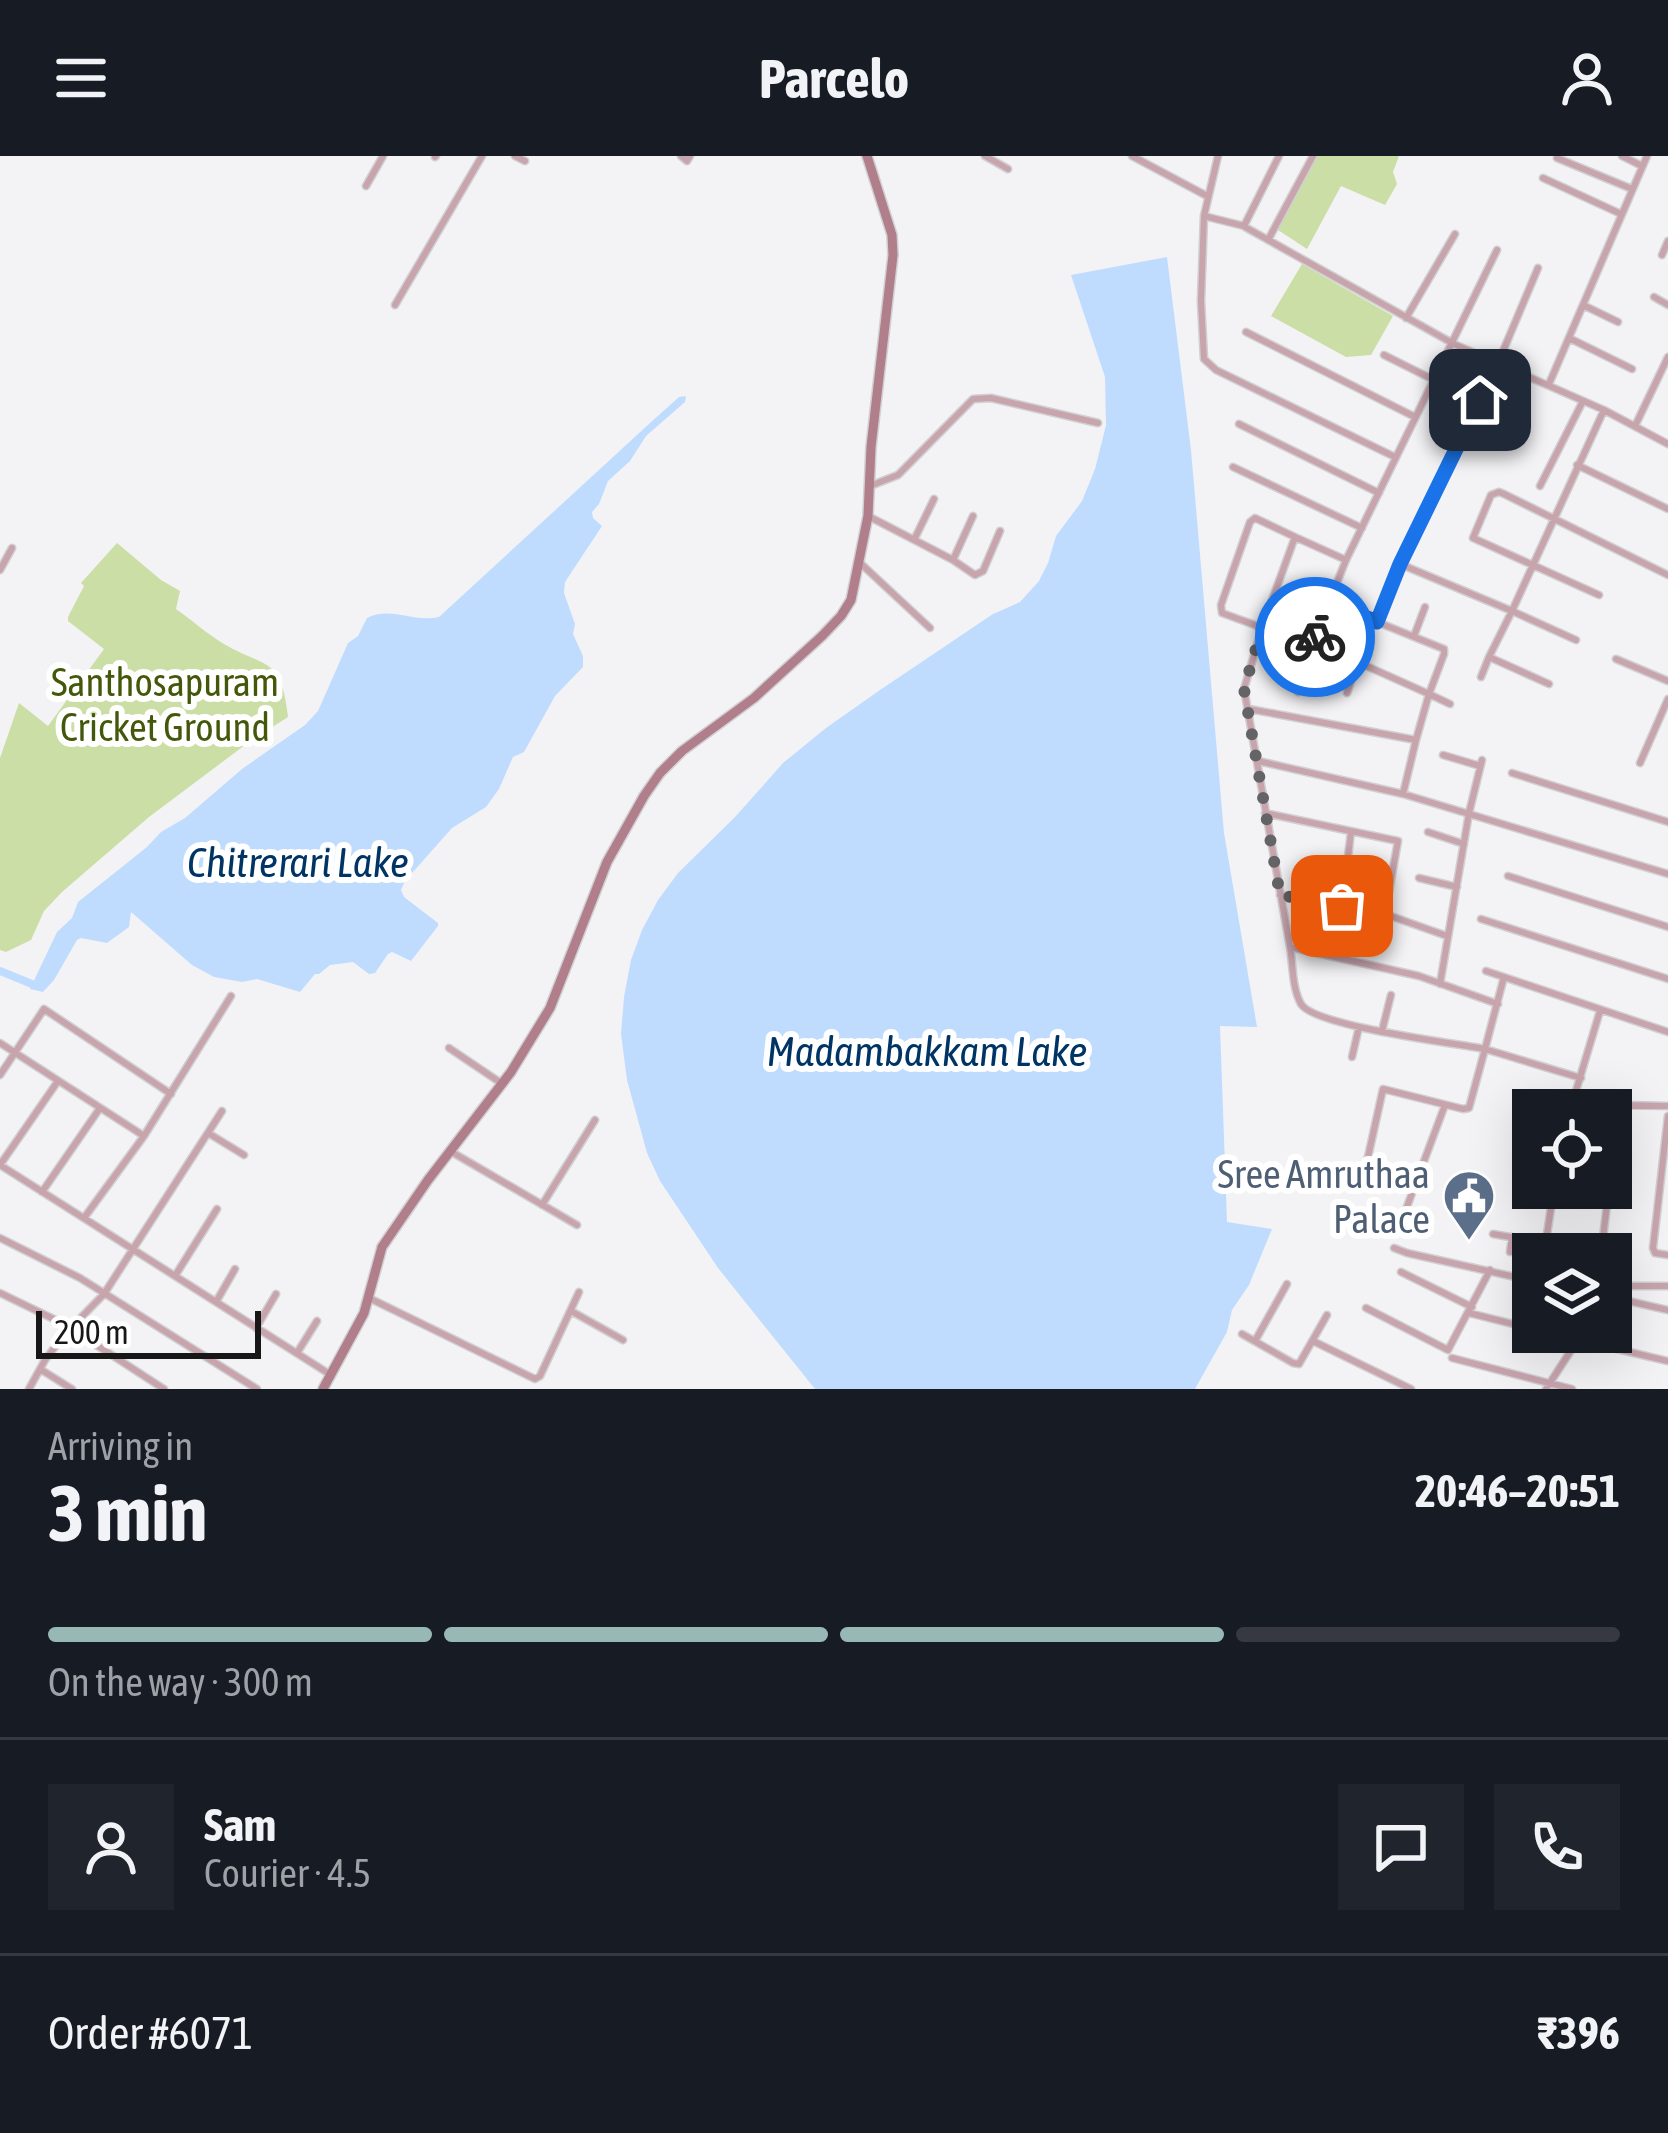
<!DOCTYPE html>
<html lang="en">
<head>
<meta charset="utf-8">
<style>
  body { margin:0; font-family:"Asap Condensed",sans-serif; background:#20242c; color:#f1f3f6; height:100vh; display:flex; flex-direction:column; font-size:45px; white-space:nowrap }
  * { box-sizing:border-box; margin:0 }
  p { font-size:39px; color:#9ea1a6 }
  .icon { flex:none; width:66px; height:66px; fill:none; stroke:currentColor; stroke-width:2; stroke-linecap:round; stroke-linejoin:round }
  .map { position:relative; height:1233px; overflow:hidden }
  .side { display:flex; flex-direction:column; background:#171b24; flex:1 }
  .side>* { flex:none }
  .controls { position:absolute; left:1512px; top:933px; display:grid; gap:24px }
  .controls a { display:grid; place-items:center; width:120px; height:120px; border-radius:0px; background:#171b24; box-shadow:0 12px 48px #0002; font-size:60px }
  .scale { position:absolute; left:36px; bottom:30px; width:225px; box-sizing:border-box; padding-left:12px; border:6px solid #171718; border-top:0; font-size:33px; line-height:42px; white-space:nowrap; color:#171718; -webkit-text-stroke:9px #fff; paint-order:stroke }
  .pin { position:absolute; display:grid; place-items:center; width:102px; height:102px; color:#fff; margin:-51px; border-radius:24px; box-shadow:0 6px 18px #0006 }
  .courier { position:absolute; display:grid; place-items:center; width:120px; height:120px; margin:-60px; border:9px solid #1a73e8; border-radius:50%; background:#fff; color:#222; box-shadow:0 3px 15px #0007 }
  .head em { font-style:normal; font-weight:700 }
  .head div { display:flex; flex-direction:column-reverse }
  .head { display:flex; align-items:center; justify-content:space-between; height:204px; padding:0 48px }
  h1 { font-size:78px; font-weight:700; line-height:90px }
  .bar { display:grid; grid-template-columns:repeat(4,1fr); gap:18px 12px; align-content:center; height:144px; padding:0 48px }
  .bar i { height:15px; border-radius:9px; background:#363941 }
  .bar .selected { background:#97b8b5 }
  .bar p { grid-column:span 4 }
  .line { display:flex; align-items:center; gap:30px; padding:0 48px; border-top:3px solid #363941 }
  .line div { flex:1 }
  .round { display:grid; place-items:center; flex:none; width:126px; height:126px; border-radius:0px; background:#20242c }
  header { display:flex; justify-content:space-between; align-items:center; height:156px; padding:0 48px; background:#171b24; font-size:54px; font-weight:700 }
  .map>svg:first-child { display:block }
  .green { fill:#cadea5 }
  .water { fill:#bfdcff }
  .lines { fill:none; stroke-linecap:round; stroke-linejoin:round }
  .canal { stroke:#bfdcff; stroke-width:8 }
  .street-casing { stroke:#d0d0d2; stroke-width:9 }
  .secondary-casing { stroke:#d0d0d2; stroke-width:12 }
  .street { stroke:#c8a4ad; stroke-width:6 }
  .secondary { stroke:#b17e8b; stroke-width:9 }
  .done { stroke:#646466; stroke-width:12; stroke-dasharray:0 21.6 }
  .route { stroke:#1a73e8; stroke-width:15 }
  .labels { text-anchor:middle; stroke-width:12; stroke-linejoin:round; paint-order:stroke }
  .park-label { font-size:39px; fill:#43580a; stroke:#fff }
  .service-label { font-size:39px; fill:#4e5e75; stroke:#fff; text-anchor:end }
  .water-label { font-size:42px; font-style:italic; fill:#003465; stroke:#fff }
</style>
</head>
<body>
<header><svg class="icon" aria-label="menu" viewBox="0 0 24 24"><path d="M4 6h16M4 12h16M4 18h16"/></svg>Parcelo<svg class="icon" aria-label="person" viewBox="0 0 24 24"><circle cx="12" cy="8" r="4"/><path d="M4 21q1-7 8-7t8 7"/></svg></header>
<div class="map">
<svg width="1668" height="1233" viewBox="0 0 1668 1233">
  <rect width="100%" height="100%" fill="#f3f3f6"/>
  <!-- green -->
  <path class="green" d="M1313 0H1399L1393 16 1397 28 1385 49 1341 30 1307 93 1278 74Z
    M1302 108 1393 160 1371 199 1346 201 1271 160Z
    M117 387 161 424 180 435 176 453C192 464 207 478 224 488 267 513 281 500 288 561L249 586 149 661 62 736 44 755 31 784 6 796 0 794V602L19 547 48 570 104 493 68 465V461L84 430 81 427Z"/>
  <!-- water -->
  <path class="water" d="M1167 101 1191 294 1224 677 1257 871 1220 870 1227 1066 1272 1073 1249 1129 1232 1154 1227 1176 1195 1233H815L718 1112 660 1025 647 997 627 924 621 878 624 841 631 804 642 774 658 744 678 717 735 661 783 607 826 572 880 534 993 458 1020 446 1039 425 1048 407 1056 380 1082 345 1095 313 1106 269 1105 221 1071 119Z
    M686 240 685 246 646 280 630 305 608 325 599 348 592 356 593 362 602 370 565 426 564 437 575 468 573 478 583 500V511L555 540 524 596 513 601 499 633 486 651 452 672 405 725 401 734 404 741 438 767V770L411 805 392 796 388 798 375 817 369 818 353 806 330 809 319 818H315L300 836 257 823 242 826 214 821 192 809 131 756 129 771 107 787 81 782 77 784 54 824 43 836 30 833 57 776 72 762 78 746 147 691 161 676 185 662 242 613 305 569 318 555 348 487 358 480 367 462C391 450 413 467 439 461L650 267 679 241Z"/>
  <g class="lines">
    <!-- canal -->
    <path class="canal" d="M0 815 32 828"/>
    <!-- street casing -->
    <g class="street-casing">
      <path id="street" d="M515 0 525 5
        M681 0 687 5 690 0
        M985 0 1008 13
        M1132 0 1207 40
        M1279 0 1244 70 1204 60 1201 145 1204 203 1216 214 1395 301
        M1622 0 1642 10
        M435 1 436 0
        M1557 2 1632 33
        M1543 22 1621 58
        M366 30 383 0
        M1204 60 1218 0
        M1245 71 1454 188 1604 254 1668 288
        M1268 84 1313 0
        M1662 99 1668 85
        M1538 112 1498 207 1400 408 1512 455 1489 501 1549 528
        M1654 141 1668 149
        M395 149 482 0
        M1583 149 1618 166
        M1406 162 1455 78
        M1246 176 1415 261
        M1569 182 1632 213
        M1384 199 1434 224
        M1549 228 1647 0
        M1239 268 1379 337
        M1636 268 1668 201
        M1577 309 1668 353
        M1233 311 1362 372
        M870 330 898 319 973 243 991 242 1098 267
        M1540 330 1583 245
        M868 360 953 404 975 419 983 415 1000 375
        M914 384 934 343
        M953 404 973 360
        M1346 404 1295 381 1262 472 1244 533 1290 791 1419 820 1498 848
        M858 405 930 472
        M0 414 12 392
        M1599 439 1473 382 1491 339 1499 336 1504 338 1668 419
        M1330 447 1444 493V498L1429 538 1450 548
        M1377 465 1400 408
        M1414 480 1425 451
        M1576 484 1512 455 1604 254
        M1616 503 1668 525
        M1481 521 1489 501
        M1298 536 1311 491 1346 404 1497 94
        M1347 537 1357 507
        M1249 553 1416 584 1429 538 1362 508 1222 457 1221 449 1250 366 1255 362 1295 381
        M1443 599 1480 610
        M1258 605 1403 638 1668 718
        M1640 607 1668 543
        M1512 617 1668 666
        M1403 638 1416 584
        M1265 657 1398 685 1385 758
        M1428 676 1464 688
        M1508 720 1668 771
        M1419 722 1457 731
        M1280 739 1385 758 1447 780
        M1342 750 1351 676
        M1481 763 1668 823
        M1290 791C1293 809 1292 832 1301 848 1314 870 1453 887 1485 893L1469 952 1463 953 1383 933 1366 1010 1417 1025
        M1486 815 1668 876
        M1504 821 1485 893 1581 922
        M1440 828 1469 657 1482 604
        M1600 855 1572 948 1668 950
        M1382 875 1391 839
        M0 887 144 980 231 840
        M449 892 501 927
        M1352 901 1359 871
        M0 919 44 853 171 938
        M1668 960 1653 1092 1655 1097 1668 1099
        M208 977 244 999
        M450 995 577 1069
        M0 1009 331 1219
        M0 1009 58 925
        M1611 1015 1619 949
        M42 1036 100 952
        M542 1049 595 964
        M1345 1059 1402 1064 1445 949
        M84 1062 144 980
        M1493 1078 1545 1087
        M0 1082 80 1122 257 1233
        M1394 1092 1407 1097 1533 1125
        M1510 1096 1512 1081
        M1544 1098 1554 1032
        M1601 1098 1609 1032
        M1401 1116 1472 1151
        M175 1120 217 1053
        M1611 1130H1668
        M0 1137 64 1168 164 1233
        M1611 1141 1668 1154
        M369 1142 535 1223 540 1220 579 1136
        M216 1146 235 1113
        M1366 1152 1448 1194 1490 1114
        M571 1155 623 1184
        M1469 1157 1533 1173
        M256 1172 276 1138
        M1545 1176 1668 1205
        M1242 1178 1293 1207 1299 1208 1327 1159
        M1255 1185 1287 1128
        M1313 1185 1411 1233
        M297 1197 317 1165
        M1452 1202 1572 1233
        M40 1213 72 1233
        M29 1233 45 1204 64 1179 104 1138 222 955
        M1546 1233 1583 1176"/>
    </g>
    <!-- secondary casing -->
    <g class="secondary-casing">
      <path id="secondary" d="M323 1233 364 1157 382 1091 428 1024 511 916 550 852 607 706 644 640 660 617 682 595 754 542 822 480 841 460 851 444 868 360 871 291 893 99 892 79 867 0"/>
    </g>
    <!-- street -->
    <use href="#street" class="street"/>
    <!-- secondary -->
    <use href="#secondary" class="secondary"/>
  </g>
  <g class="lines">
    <!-- done -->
    <path class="done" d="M1315 481 1311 491 1262 472 1244 533 1280 739 1342 750"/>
    <!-- route -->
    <path class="route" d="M1315 481 1330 447 1377 466 1400 408 1480 244"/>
  </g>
  <!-- icons -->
  <defs>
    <g id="civic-pin" transform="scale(2.7)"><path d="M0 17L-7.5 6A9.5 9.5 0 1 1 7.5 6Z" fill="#5c6f8a" stroke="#fff"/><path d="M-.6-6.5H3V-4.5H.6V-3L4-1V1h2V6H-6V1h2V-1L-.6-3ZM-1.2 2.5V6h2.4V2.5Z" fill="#fff"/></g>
  </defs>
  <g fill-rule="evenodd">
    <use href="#civic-pin" x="1469" y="1040"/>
  </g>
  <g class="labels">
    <!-- park labels -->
    <g class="park-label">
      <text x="165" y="540">Santhosapuram<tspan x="165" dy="45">Cricket Ground</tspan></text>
    </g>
    <!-- service labels -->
    <g class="service-label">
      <text x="1430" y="1032">Sree Amruthaa<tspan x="1430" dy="45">Palace</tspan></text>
    </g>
    <!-- water labels -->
    <g class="water-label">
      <text x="298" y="721">Chitrerari Lake</text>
      <text x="927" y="910">Madambakkam Lake</text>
    </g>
  </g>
</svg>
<div class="controls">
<a><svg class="icon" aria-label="locate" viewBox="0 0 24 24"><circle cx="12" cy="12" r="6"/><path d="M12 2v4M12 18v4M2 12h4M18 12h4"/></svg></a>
<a><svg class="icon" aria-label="layers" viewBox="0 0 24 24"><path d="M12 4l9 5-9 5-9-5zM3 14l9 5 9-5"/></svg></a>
</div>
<div class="scale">200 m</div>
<div class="pin" style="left:1342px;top:750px;background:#ea580c"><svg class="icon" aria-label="bag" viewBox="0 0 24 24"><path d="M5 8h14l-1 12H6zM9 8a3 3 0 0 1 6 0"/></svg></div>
<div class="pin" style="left:1480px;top:244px;background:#1f2937"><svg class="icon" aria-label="home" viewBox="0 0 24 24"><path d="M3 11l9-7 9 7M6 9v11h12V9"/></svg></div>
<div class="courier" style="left:1315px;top:481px"><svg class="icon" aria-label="bike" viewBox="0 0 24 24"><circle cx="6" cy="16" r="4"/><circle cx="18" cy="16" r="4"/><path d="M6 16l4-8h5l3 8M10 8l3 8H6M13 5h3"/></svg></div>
</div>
<section class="side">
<div class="head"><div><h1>3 min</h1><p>Arriving in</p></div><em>20:46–20:51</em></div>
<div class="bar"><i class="selected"></i><i class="selected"></i><i class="selected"></i><i></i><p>On the way · 300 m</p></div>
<div class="line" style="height:216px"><a class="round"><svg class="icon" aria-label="person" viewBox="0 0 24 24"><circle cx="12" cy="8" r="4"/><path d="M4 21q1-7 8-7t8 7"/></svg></a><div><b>Sam</b><p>Courier · 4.5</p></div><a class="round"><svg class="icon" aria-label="chat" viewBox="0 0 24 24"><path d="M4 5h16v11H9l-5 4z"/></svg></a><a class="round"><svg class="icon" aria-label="phone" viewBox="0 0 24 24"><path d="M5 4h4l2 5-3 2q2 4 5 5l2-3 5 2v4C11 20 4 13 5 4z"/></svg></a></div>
<div class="line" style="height:156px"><div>Order #6071</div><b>₹396</b></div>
</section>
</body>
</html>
